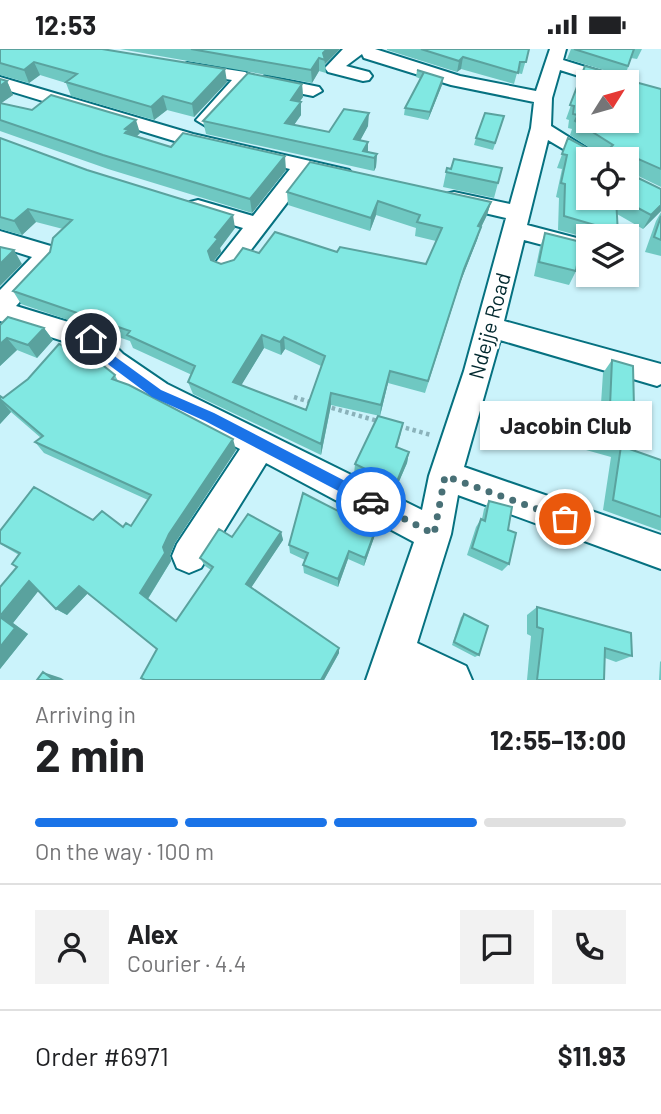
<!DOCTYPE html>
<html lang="en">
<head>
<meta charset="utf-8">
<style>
  body { margin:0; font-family:Barlow,sans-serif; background:#f2f2f2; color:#202124; height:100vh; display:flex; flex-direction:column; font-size:26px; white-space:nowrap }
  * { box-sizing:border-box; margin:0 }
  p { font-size:23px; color:#757577 }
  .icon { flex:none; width:38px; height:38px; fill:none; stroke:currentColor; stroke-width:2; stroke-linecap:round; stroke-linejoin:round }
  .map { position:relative; height:631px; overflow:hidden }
  .sheet { display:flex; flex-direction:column; background:#fff; flex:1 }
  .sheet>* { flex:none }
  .needle { width:46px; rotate:53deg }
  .tools { position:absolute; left:576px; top:21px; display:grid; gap:14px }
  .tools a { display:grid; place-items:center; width:63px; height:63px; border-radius:0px; background:#fff; box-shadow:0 2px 5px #0004; font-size:35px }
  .pin { position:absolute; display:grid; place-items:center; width:60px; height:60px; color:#fff; margin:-30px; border:4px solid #fff; border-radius:50%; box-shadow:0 2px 7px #0007 }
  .courier { position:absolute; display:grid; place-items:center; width:70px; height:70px; margin:-35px; border:5px solid #1a73e8; border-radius:50%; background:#fff; color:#222; box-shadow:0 2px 9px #0007 }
  .bubble { position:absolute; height:49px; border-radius:0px; background:#fff; box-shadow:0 2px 5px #0004; font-size:23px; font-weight:700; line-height:49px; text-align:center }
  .head em { font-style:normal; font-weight:700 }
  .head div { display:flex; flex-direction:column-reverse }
  .head { display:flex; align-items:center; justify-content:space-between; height:119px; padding:0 35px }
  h1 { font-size:46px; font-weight:700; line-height:52px }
  .bar { display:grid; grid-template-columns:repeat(4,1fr); gap:10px 7px; align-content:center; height:84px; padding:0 35px }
  .bar i { height:9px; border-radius:5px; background:#e0e0e0 }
  .bar .active { background:#1a73e8 }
  .bar p { grid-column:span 4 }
  .line { display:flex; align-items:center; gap:18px; padding:0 35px; border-top:2px solid #e0e0e0 }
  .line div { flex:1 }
  .round { display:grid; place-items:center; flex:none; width:74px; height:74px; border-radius:0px; background:#f2f2f2 }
  .status { display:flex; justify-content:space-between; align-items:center; height:49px; padding:0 35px; background:#fff; direction:ltr }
  .status svg { height:19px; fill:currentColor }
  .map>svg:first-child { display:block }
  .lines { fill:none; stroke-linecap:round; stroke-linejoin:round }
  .minor-casing { stroke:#067180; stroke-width:4 }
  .path { stroke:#8bb2ba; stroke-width:4.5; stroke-dasharray:3.5 3.5; stroke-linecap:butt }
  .minor { fill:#fff; fill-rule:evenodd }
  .wall { fill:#6fc8c2; fill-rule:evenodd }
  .shaded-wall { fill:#5aa29e }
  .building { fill:#81e8e2; stroke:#5aa29e; stroke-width:2; fill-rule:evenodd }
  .route { fill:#1a73e8 }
  .done { stroke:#487076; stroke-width:7; stroke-dasharray:0 12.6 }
  .labels { text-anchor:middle; stroke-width:6; stroke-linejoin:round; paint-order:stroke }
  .street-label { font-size:21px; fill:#02292f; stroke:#fff }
</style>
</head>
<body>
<div class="status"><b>12:53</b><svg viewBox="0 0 49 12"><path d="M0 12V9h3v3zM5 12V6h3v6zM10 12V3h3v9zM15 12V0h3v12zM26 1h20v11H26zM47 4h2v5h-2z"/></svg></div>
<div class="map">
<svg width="661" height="631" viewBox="0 0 661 631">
  <rect width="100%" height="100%" fill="#cbf3fb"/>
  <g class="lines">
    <!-- minor casing -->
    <g class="minor-casing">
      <path id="minor" d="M343 0H375L460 27 536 42 550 0H566L563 11 621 29 624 33H598L560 21 552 49 551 77 604 110H588L587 114 548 91 527 176 588 192V208L524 191 504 272 661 315V335L657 337 500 291 464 418 661 486V520L458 446 451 485 417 594 466 617 472 631H366L414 493 266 414 201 519 189 524 177 519 172 507 177 495 240 400 147 353 103 321 82 298 0 272V241L32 208 0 198V182L54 198 58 204 55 215 16 257 101 283 123 305 167 335 422 461 429 427 464 322 506 169 446 155 443 150 446 145 454 143 510 155 531 79 534 53 451 36 364 9 362 5 346 17 369 23 372 27 369 31 363 32 328 23 325 19Z
        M187 14 245 23 254 28 213 75 206 77 196 71 232 31 181 23 178 19Z
        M265 27 319 38 322 42 313 47 259 36 256 32Z
        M0 28 193 85 349 121 353 126 349 131 342 132 309 125 234 223 225 226 216 223 213 217 243 179 190 163 187 158 190 153 198 151 253 167 290 120 181 94 0 39Z"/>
    </g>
    <!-- path -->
    <path class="path" d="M294 348 313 354
      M325 357 381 373
      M399 377 431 386"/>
    <!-- minor -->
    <use href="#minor" class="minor"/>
  </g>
  <!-- wall -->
  <path class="wall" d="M0 0 227 33 194 68 167 61 154 71 71 47 66 34 40 26 29 34 0 26Z
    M120 0H340L325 15 326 24 319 22 312 34Z
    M387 0H529L522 25 517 24 514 35 461 20 457 23 387 1Z
    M571 0H642L637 10 631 9 624 30 661 40V138L630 123V125L661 140V162L643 180 617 165 618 185 617 187H588V189L558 181 559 149 556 148 562 120 557 119 568 89 592 102 593 101 570 86 572 80 568 79 569 71 566 70 585 17 603 22H607L567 10ZM588 110 626 149H588Z
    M417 21 443 29 442 36 428 71 404 66 405 59 421 30 416 28Z
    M0 30 7 32 13 46 1 54 140 84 137 87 171 98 286 121 252 164 108 120 0 82Z
    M302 35 303 48 299 53H301V66L294 76 329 83 368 77 360 91 368 103 377 105 376 118 374 122 206 85 203 72Z
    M502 75 493 101 474 96 476 89Z
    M0 89 235 179 220 199 221 203 214 212 221 215 259 204 337 203 426 215 436 192 415 187 416 179 376 166 370 182 288 156 287 143 491 153 487 166 481 178 477 191 460 234 425 344 388 334 380 367 331 356 321 406 193 345 188 333 192 326 133 299 130 292 21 255 13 242 50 203 63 180 36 173 22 186 0 180ZM264 299 281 306 285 300 321 317 306 361 241 336Z
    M447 119H502L494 149 443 138Z
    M661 163V207L645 203 656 172Z
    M545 184 576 222 569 236 534 227 540 198Z
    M0 276 44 279 53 291 37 309 17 301 0 317Z
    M612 311 635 400 633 401 661 411V482L603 461 611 408 586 401 588 366 597 354 601 355 603 324Z
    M115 326 118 332 236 401 175 494 170 506 171 512 148 550 176 572 211 521 205 517 200 509 232 488 281 483 283 491 251 538 339 599V604L324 631H145L157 600 88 544 67 566 56 560 38 542 13 574 28 585 0 620V538L17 519 19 506 0 495V482L93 471 123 478 131 477 148 451 44 404 35 393 41 389 11 363 0 375 3 349Z
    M401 384 397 398 409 403 407 414 394 444 354 425 355 415Z
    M489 452 508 481 509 515 502 522 467 506 476 478 481 470H482L484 460Z
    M344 465 378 474 376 483 364 517 348 510 338 538 304 524 303 516 305 511 290 504 289 496Z
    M537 558 632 607 616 613 605 609 604 631H527L531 587 527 585V566Z
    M464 565 479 606 475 608 452 596 461 568Z
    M661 612V631H659L660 613Z"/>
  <!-- shaded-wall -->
  <path class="shaded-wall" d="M327 0H340L325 15 323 4Z
    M463 8 461 20 457 23 459 12Z
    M319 9V22L312 34 311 21Z
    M34 13 40 26 29 34 24 21Z
    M225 20 227 33 194 68 192 55Z
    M443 29 442 36 428 71 430 63Z
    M7 32 13 46 0 55V37Z
    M302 35 303 48 292 64 291 51Z
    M163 47 167 61 154 71 151 58Z
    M301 53V66L286 87 285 74Z
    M369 64 368 77 354 103V90Z
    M136 71 140 84 132 92 125 80Z
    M368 93V106L363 102Z
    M377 105 376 118 374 122V109Z
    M285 107 286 121 252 164 250 150Z
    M378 152 376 166 370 182 371 169Z
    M491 153 487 166 475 191 478 177Z
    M661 156V162L643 180 651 166Z
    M28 160 36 173 22 186 14 172Z
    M233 166 235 179 220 199 221 203 211 215 208 202 215 188Z
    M481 178 477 191 460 234 425 344 464 220Z
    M14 201 22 215 0 237V215Z
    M44 279 53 291 37 309 28 296Z
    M262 286 264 299 236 345 233 333Z
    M284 288 285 300 281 306 280 293Z
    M7 289 17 301 0 317V295Z
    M390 322 388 334 380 367 381 356Z
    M331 344V356L321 406V395Z
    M1 351 11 363 0 375V353Z
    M233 390 236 401 175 494 170 506 171 512 147 551 140 544 169 485Z
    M409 403 407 414 394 444 396 435Z
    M378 474 376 483 364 517 365 509Z
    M281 483 283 491 249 542 246 535Z
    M349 502 348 510 338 538V530Z
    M29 532 40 540 13 574 28 585 0 620V568Z
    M79 537 88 544 67 566 56 560Z
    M339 599V604L324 631H321Z
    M43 623 61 629 64 631H54Z"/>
  <!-- building -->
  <path class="building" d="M0 0H102L225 20 192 55 163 47 151 58 66 33 77 25 34 13 24 21 0 14Z
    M191 0H327L323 4 325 11 319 9 311 21Z
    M421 0H529L526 13H520L518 24 463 8 459 12Z
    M574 0H634L628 17Z
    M585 17 603 22H626L624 30 661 40V120L634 108 630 110V125L661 140V156L651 166 619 149H626V110H588V149H616L618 185 597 182 595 176 564 167 565 135 561 134 567 106 562 105 568 89 592 102 596 99H610L613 96 575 72 578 66 573 65 574 57 570 56ZM588 33H626V72H588Z
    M417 21 443 29 430 63 405 59 424 23Z
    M248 24 302 35 291 51 301 53 285 74 329 83 344 60 369 64 354 90 368 93 363 102 377 105 374 109 203 72Z
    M0 30 7 32 0 37Z
    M51 46 136 71 125 80 128 81 125 84 171 98 183 84 285 107 250 150 103 106 0 71V54L32 61Z
    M485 64 504 67 495 94 476 89Z
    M0 89 87 121 233 166 215 188 218 190 208 202 211 211 221 215 234 211 243 199 259 204 275 183 337 203 340 198 426 215 442 179 417 173 420 166 378 152 371 169 287 143 310 113 491 153 478 177 481 178 464 220 428 332 390 322 381 356 331 344 321 395 188 333 195 317 127 286 130 282 13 242 50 203 53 189 72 171 28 160 14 172 0 168ZM262 286 280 293 284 288 325 307 306 361 233 333Z
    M454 110 502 119 498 134 446 123 447 119 451 120Z
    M661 167V191L654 188Z
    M545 184 581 193 576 222 539 213Z
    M0 198 14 201 0 215Z
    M8 268 44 279 28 296 7 289 0 295V276Z
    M59 295 90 306 115 326 112 330 129 336 233 390 169 485 163 498 165 504 140 544 176 572 213 518 200 509 219 480 232 488 248 465 281 483 246 535 339 599 321 631H145L141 629 157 600 79 537 56 560 29 532 0 567V538L17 518 12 515 20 504 0 494V482L34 438 93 471 102 462 123 478 126 474 131 477 151 446 35 393 43 387 1 351 0 353V347L3 349 28 330Z
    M612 311 633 317 635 400 595 389 597 354 610 357Z
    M378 367 403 374 396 398 409 403 396 435 355 415Z
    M621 397 661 411V468L613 451Z
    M303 444 344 465 346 461 378 474 365 509 349 502 338 530 303 516 308 504 289 496Z
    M489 452 512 458 508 481 516 484 509 515 472 499 481 470 485 472Z
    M537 558 631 584 632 607 605 599 604 631H537L543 580 537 578Z
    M464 565 488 577 479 606 454 593Z
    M0 568 15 579 0 598Z
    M43 623 54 631H37Z"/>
  <!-- route -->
  <path class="route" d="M91 285 117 309 161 341 214 364 376 448V457H367L205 372 152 348 109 316 87 293 86 290Z"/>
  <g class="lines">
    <!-- done -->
    <path class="done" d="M371 453 434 485 445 427 565 470"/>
  </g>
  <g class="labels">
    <!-- street labels -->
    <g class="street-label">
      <text transform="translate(490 277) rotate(-75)" y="7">Ndejje Road</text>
    </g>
  </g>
</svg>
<div class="tools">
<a><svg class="needle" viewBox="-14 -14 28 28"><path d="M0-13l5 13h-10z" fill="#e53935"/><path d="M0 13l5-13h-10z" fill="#757577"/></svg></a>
<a><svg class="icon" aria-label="locate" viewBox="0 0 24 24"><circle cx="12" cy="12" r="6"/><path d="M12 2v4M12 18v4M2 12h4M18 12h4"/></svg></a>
<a><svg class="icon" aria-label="layers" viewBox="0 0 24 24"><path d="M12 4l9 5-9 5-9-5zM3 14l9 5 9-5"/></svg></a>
</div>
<div class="pin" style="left:565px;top:470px;background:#ea580c"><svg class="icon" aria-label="bag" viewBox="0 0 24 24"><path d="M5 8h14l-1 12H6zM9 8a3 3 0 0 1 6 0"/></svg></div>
<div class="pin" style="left:91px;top:290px;background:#1f2937"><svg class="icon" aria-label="home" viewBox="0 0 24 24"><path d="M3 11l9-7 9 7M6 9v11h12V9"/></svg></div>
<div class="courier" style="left:371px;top:453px"><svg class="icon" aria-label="car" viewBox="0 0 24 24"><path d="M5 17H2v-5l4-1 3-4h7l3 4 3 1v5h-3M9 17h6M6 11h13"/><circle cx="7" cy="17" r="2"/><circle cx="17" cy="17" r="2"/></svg></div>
<div class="bubble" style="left:480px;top:352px;width:172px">Jacobin Club</div>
</div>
<section class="sheet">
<div class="head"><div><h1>2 min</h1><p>Arriving in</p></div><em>12:55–13:00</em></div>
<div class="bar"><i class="active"></i><i class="active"></i><i class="active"></i><i></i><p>On the way · 100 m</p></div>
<div class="line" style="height:126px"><a class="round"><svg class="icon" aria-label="person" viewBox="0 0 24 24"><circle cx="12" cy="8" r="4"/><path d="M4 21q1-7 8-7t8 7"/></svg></a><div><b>Alex</b><p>Courier · 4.4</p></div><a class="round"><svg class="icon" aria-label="chat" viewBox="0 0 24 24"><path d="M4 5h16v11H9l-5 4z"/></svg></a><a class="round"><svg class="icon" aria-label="phone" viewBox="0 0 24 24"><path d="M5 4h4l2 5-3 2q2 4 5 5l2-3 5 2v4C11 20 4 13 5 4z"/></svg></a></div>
<div class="line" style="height:91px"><div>Order #6971</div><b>$11.93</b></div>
</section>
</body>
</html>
